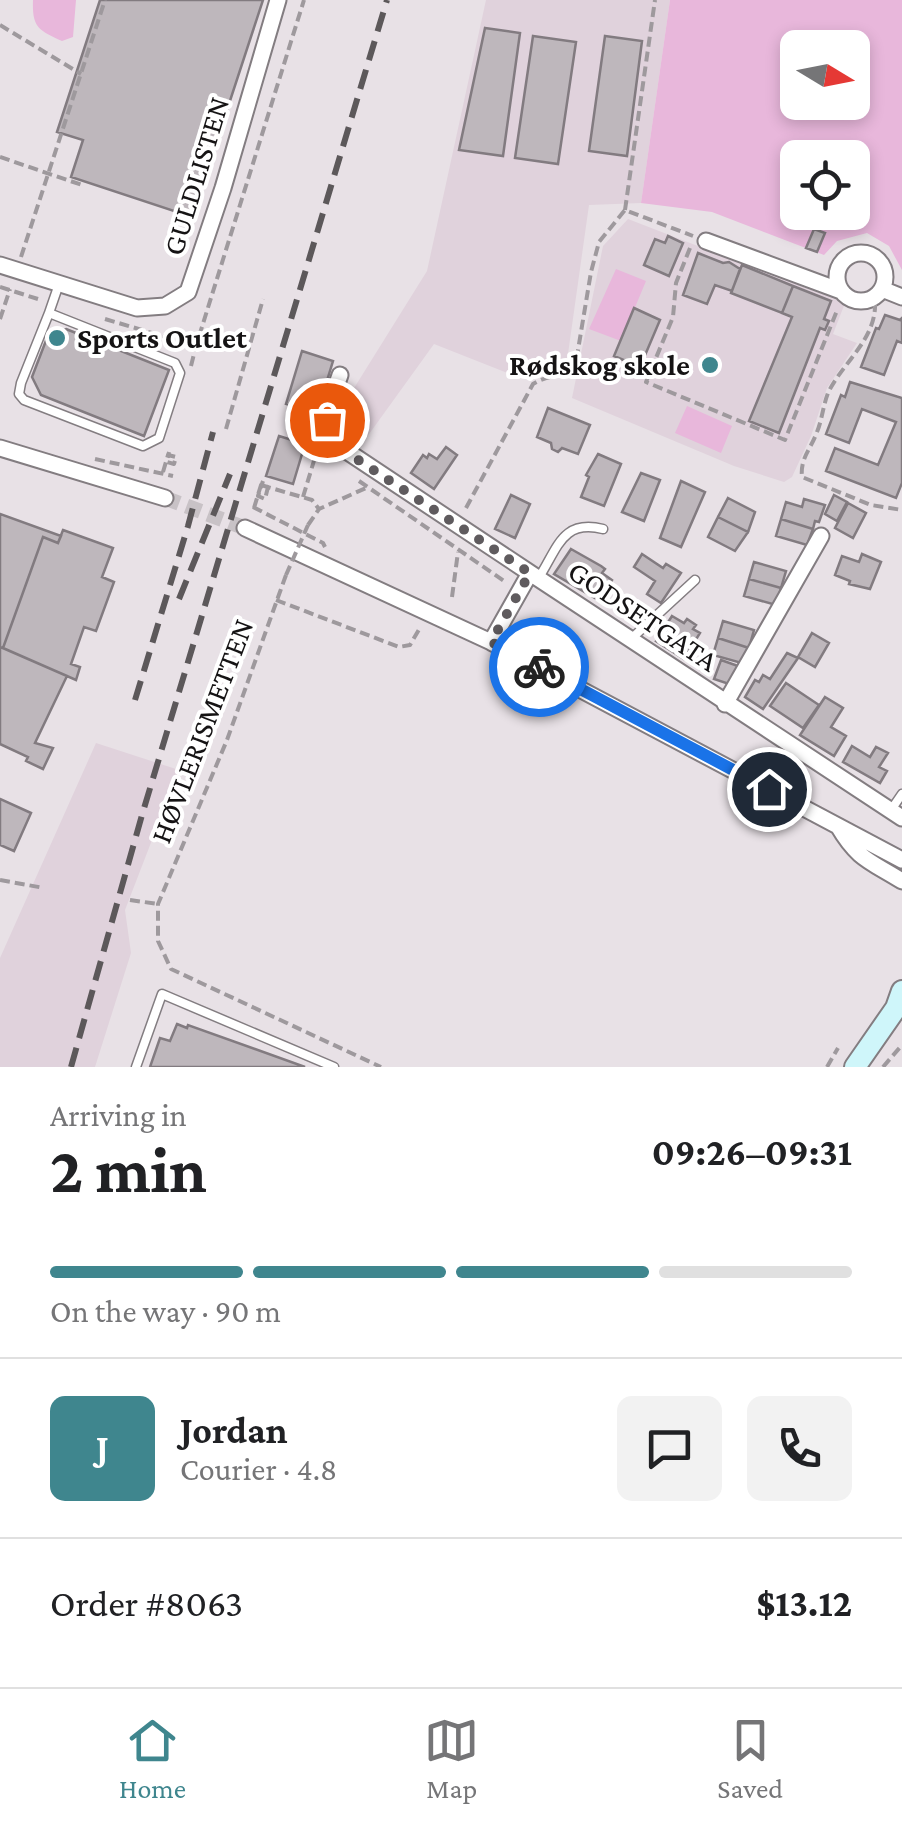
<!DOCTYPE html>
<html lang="en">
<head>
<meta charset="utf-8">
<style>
  body { margin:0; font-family:"Crimson Pro",serif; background:#f2f2f2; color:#202124; height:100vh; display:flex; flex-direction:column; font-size:38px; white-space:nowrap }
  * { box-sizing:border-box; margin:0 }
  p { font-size:32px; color:#757577 }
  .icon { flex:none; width:55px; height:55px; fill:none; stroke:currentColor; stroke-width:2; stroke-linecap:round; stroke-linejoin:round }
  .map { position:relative; height:1067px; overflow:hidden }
  .drawer { display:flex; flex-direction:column; background:#fff; flex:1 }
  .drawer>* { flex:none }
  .needle { width:65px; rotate:100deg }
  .fabs { position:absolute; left:780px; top:30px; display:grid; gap:20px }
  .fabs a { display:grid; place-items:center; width:90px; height:90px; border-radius:15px; background:#fff; box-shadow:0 5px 15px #0003; font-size:50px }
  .pin { position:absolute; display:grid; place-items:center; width:85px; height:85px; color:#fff; margin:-42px; border:5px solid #fff; border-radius:50%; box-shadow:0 2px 10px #0007 }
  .courier { position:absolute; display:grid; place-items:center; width:100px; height:100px; margin:-50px; border:8px solid #1a73e8; border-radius:50%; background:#fff; color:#222; box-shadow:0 2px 12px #0007 }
  .head em { font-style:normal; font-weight:700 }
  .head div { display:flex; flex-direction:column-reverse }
  .head { display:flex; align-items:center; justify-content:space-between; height:170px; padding:0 50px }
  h1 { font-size:65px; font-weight:700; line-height:75px }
  .bar { display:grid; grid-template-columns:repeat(4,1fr); gap:15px 10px; align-content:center; height:120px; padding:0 50px }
  .bar i { height:12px; border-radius:8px; background:#e0e0e0 }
  .bar .active { background:#3f868e }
  .bar p { grid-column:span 4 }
  .line { display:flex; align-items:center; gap:25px; padding:0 50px; border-top:2px solid #e0e0e0 }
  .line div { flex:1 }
  .round { display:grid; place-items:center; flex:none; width:105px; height:105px; border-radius:15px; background:#f2f2f2 }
  .menu { display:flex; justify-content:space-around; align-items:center; height:140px; border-top:2px solid #e0e0e0; background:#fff; font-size:28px; color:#757577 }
  .menu a { display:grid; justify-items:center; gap:5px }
  .menu .active { color:#3f868e }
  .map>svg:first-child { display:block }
  .built { fill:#e0d2dc }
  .green { fill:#e8b7db; fill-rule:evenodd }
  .building { fill:#beb7bc; stroke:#827b80; stroke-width:2.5 }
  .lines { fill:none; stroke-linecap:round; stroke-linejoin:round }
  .street-tunnel { stroke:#c8c2c6; stroke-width:15; stroke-dasharray:15 8; stroke-linecap:butt }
  .lane-casing { stroke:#837d81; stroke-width:11 }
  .street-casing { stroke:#837d81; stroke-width:19 }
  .secondary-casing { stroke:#837d81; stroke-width:24 }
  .path { stroke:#9e999d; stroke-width:4; stroke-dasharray:10 5; stroke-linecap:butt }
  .lane { stroke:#fff; stroke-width:8 }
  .street { stroke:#fff; stroke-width:15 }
  .secondary { stroke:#cff6fa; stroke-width:20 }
  .rail { stroke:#5c585a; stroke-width:6; stroke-dasharray:20 10; stroke-linecap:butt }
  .path-bridge { stroke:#9e999d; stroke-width:4; stroke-dasharray:10 5; stroke-linecap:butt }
  .done { stroke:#5f5b5e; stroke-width:10; stroke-dasharray:0 18 }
  .route { stroke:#1a73e8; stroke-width:12 }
  .poi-dot { fill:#3f868e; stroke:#fff; stroke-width:4 }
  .labels { text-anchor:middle; stroke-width:8; stroke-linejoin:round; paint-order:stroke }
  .street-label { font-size:30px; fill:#151314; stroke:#fff }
  .poi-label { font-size:30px; font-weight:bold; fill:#151314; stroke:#fff; text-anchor:start }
</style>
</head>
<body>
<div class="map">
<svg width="902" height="1067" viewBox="0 0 902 1067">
  <rect width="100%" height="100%" fill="#e8e1e6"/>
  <!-- built -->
  <path class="built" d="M486 0H670L641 203 589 205 567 361 520 378 434 344 359 448 342 420 341 409 427 271Z
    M628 219 845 303 833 334 857 343 827 388 811 436 792 477 784 482 734 466 572 398 603 246Z
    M96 743 179 770 125 910 131 953 95 1067H0V958Z"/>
  <!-- green -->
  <path class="green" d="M33 0H76L73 37 62 41C38 30 32 27 33 0Z
    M670 0H902V270L889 246 867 233 837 241 824 255 712 212 641 203ZM798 48H852V102H798ZM798 158H852V212H798Z
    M616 269 646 281 621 341 589 329Z
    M687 406 732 426 721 453 675 433Z"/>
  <!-- building -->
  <path class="building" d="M100 0H263L192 217 71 177 83 140 57 132Z
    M485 28 520 33 503 156 459 150Z
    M533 36 576 42 558 164 515 158Z
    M605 36 642 41 627 156 589 151Z
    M814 229 825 233 817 252 806 248Z
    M668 236 683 243 669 276 644 265 655 239 665 243Z
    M698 253 723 263 729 262 740 269 732 291 715 285 707 304 683 295Z
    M742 265 793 286 782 313 731 293Z
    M793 286 831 301 824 319 829 321 825 330 820 328 779 433 749 421 792 317 782 313Z
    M634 308 660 320 640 367 614 356Z
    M885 315 900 320 902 318V343L897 341 884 375 861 367 876 328 879 329Z
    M66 329 169 370 144 436 41 395 32 377 47 338Z
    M302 351 333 361 317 413 286 404Z
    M850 382 902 398V483L896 498 826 471 835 448 878 465 896 422 862 409 849 443 826 434 841 395 845 397Z
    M548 408 590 425 578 454 562 448 558 452 552 449 551 443 537 437Z
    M279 436 305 444 293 484 266 476Z
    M446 447 457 455 434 489 411 473 423 455 427 458 429 454 437 459Z
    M598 454 621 464 604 506 581 497 589 477 586 475Z
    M641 473 660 480 644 521 622 512Z
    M681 481 705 492 681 547 660 538Z
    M511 495 530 504 515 538 495 529Z
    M834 495 847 502 837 521 825 514Z
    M728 498 755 512 748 532 718 517Z
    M804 499 825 505 819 522 815 521 813 529 781 519 786 502 802 507Z
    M848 503 866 513 853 538 835 528Z
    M0 514 61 536 58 543 43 537 3 648 0 647Z
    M718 517 748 532 735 551 708 537Z
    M781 519 813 529 807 545 776 536Z
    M63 530 113 548 102 577 114 582 96 631 84 627 71 664 80 667 76 680 3 648 43 537 58 543Z
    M571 549 601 566 605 569 602 573 612 580 600 601 554 574Z
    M642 554 663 568 666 564 681 573 661 603 647 594 655 581 634 567Z
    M862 554 881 562 870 589 849 584 850 581 835 575 842 556 859 562Z
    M754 562 786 571 781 588 749 579Z
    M749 579 781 588 776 605 744 596Z
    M672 616 684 623 687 619 696 625 693 629 700 633 684 659 656 641Z
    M723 621 754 630 749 648 718 638Z
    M812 633 829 643 815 667 798 657Z
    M718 638 749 648 745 664 713 655Z
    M0 647 67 676 35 743 53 748 43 769 26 761 28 757 0 744Z
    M787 653 798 658 763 709 745 697 755 680 759 682 763 675 770 679Z
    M721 660 738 666 729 684 714 679Z
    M786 683 819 705 803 728 770 706Z
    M825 697 843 708 831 727 846 736 834 756 800 735Z
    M852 746 870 757 876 747 888 753 879 767 887 771 880 783 843 762Z
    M0 799 31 813 14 851 0 845Z
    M177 1024 187 1028 188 1025 305 1067H150L160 1038 170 1041Z"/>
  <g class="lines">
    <!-- street-tunnel -->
    <path class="street-tunnel" d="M165 498 245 528"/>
    <!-- lane casing -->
    <g class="lane-casing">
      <path id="lane" d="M49 313 21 383 19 394 24 400 143 446 159 438 180 373 175 363 49 313 59 284
        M538 579C558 548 562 519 603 529
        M632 638 695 580
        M891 810 902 794
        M136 1067 162 994 334 1067"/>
    </g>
    <!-- street casing -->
    <g class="street-casing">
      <path id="street" d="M706 241 841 291
        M837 277a24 24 0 1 1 48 0a24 24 0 1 1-48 0Z
        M0 265 137 308 165 306 188 292 223 188 278 0
        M882 289 902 297
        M340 375C332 399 320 421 336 444L530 573 491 642
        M0 448 165 498
        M245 528 491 642 902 860
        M530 573 902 818
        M725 704 821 536
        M838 826C858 860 870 861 902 881"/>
    </g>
    <!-- secondary casing -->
    <g class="secondary-casing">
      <path id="secondary" d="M855 1067 896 1008 902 991"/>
    </g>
    <!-- path -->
    <path class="path" d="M0 25 81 74
      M0 157 82 185
      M625 210 655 0
      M690 248 676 283 673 317 646 382 785 440 838 308
      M21 257 105 0
      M0 287 38 299
      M875 302C877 339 842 363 828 393 823 406 822 420 817 432 811 449 800 458 802 477L871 505 902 510
      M0 319 10 289
      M105 319 196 346 304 0
      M191 366 196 346
      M296 406 290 426 293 430 313 436
      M226 429 263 299
      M95 459 173 476
      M163 472 168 455 176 457 174 464 167 462 168 457
      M359 481 507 583
      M261 485 312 500 319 509
      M303 497 316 454
      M253 507 323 543 325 547
      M254 508 261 485 268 487 265 499 258 496 261 487
      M466 508 533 384C547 375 561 377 575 368L591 272 599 242 625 210 693 236
      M308 525 319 509 366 488
      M286 575 227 740 158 904V941L171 969 381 1067
      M452 597 458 552
      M276 600 399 647 410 645 421 626
      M0 880 44 888
      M130 900 158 904
      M827 1067 838 1048
      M883 1067 902 1045"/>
    <!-- lane -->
    <use href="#lane" class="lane"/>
    <!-- street -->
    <use href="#street" class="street"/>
    <!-- secondary -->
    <use href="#secondary" class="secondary"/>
    <!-- rail -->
    <path class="rail" d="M179 599 230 474
      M135 700 188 526 213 432
      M71 1067 142 815 387 0"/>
    <!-- path-bridge -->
    <path class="path-bridge" d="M168 457 169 452
      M261 487 263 481
      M286 575 308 525"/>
  </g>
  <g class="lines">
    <!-- done -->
    <path class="done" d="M327 420 331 437 343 450 530 573 491 642 539 667"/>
    <!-- route -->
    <path class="route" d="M539 667 769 789"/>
  </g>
  <!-- markers -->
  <g class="poi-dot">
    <circle cx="57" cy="338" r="10"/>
    <circle cx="710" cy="365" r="10"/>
  </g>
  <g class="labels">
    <!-- street labels -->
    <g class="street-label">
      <text transform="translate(196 176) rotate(-73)" y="10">GULDLISTEN</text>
      <text transform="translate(643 616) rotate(34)" y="10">GODSETGATA</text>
      <text transform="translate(202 731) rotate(-69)" y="10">HØVLERISMETTEN</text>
    </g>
    <!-- poi labels -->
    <g class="poi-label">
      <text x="77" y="348">Sports Outlet</text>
      <text x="690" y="375" text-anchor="end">Rødskog skole</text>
    </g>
  </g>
</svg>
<div class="fabs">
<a><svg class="needle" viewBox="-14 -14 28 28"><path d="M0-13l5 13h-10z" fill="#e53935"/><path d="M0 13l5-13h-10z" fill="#757577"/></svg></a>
<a><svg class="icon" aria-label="locate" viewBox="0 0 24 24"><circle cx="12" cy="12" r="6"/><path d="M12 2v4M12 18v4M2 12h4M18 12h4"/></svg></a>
</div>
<div class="pin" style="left:327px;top:420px;background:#ea580c"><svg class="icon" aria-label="bag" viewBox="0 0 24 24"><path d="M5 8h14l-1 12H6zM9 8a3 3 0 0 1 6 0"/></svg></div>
<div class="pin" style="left:769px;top:789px;background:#1f2937"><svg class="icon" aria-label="home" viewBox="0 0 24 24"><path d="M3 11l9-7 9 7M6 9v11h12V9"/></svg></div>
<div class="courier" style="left:539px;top:667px"><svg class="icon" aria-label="bike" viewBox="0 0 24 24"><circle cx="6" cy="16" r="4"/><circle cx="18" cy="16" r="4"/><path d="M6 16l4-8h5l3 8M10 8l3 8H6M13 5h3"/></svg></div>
</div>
<section class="drawer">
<div class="head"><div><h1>2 min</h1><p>Arriving in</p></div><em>09:26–09:31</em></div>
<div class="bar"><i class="active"></i><i class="active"></i><i class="active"></i><i></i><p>On the way · 90 m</p></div>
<div class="line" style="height:180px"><b class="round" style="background:#3f868e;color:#fff">J</b><div><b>Jordan</b><p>Courier · 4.8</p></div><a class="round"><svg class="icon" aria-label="chat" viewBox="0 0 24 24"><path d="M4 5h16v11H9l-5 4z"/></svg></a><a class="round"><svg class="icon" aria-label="phone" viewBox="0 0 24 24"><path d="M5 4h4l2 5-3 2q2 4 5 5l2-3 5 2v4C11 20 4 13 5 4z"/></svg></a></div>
<div class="line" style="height:130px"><div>Order #8063</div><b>$13.12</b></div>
</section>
<nav class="menu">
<a class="active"><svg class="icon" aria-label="home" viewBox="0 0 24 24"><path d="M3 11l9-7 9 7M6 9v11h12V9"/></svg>Home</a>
<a><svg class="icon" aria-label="map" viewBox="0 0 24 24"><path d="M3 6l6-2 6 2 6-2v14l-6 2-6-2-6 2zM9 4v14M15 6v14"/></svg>Map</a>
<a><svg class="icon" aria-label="saved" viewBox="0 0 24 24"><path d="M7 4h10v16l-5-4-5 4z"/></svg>Saved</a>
</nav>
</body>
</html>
